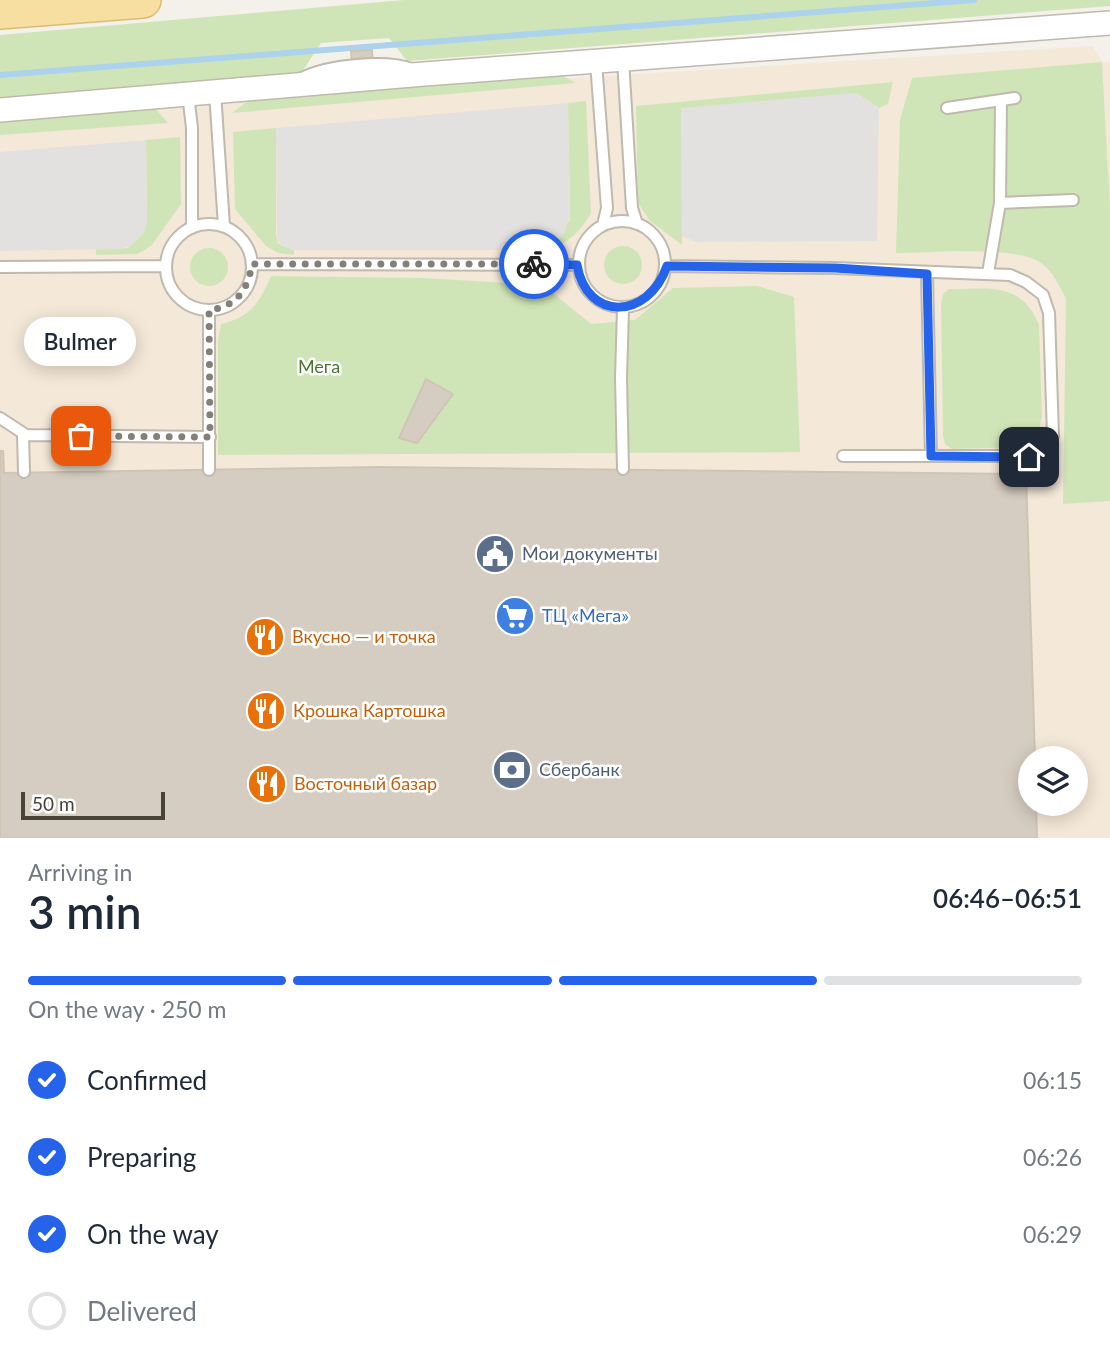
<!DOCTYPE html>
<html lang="en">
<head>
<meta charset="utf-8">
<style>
  body { margin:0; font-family:Lato,sans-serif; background:#f6f6f7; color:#1f2937; height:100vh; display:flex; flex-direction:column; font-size:26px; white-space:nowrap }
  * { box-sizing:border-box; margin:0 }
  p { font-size:23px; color:#747a83 }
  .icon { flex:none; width:38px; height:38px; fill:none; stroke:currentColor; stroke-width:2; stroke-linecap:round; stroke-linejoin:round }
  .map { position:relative; height:838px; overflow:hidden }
  .panel { display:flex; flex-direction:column; background:#fff; flex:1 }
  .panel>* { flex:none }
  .controls { position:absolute; left:1018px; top:746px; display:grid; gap:14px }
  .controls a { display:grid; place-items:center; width:70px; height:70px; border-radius:50%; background:#fff; box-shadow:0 4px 18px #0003; font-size:35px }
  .scale { position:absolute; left:21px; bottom:18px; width:144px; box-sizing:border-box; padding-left:7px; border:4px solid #484239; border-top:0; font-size:19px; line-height:24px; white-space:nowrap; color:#484239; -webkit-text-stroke:5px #fff; paint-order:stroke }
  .pin { position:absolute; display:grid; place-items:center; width:60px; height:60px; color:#fff; margin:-30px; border-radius:14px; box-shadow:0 4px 10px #0006 }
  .courier { position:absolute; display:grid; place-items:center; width:70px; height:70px; margin:-35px; border:5px solid #2563eb; border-radius:50%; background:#fff; color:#222; box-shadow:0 2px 9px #0007 }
  .bubble { position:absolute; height:49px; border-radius:24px; background:#fff; box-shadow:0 4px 18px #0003; font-size:23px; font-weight:600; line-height:49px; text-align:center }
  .head em { font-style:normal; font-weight:600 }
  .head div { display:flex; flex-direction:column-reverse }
  .head { display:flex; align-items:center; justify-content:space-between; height:119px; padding:0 28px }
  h1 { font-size:46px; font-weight:600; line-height:52px }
  .bar { display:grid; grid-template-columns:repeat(4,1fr); gap:10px 7px; align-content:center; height:84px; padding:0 28px }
  .bar i { height:9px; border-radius:5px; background:#e0e1e3 }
  .bar .active { background:#2563eb }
  .bar p { grid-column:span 4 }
  ol { padding:0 28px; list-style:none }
  li { display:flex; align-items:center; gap:21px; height:77px }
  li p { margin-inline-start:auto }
  li .icon { padding:7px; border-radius:50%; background:#2563eb; color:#fff; stroke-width:4 }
  li:last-child { color:#747a83 }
  li i { width:38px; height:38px; border:4px solid #e0e1e3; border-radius:50% }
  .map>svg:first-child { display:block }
  .commercial { fill:#f4e8d8; fill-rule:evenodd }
  .green { fill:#d0e5b7 }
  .parking { fill:#e3e1df }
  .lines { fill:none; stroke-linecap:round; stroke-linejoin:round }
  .stream { stroke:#acd2ec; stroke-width:6 }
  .building { fill:#d5cdc1; stroke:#cfc5b5; stroke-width:2 }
  .lane-casing { stroke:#bfb9ae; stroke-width:14 }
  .street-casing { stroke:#bfb9ae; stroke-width:26 }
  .primary-casing { stroke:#dcbc71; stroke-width:38 }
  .lane { stroke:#fff; stroke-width:10 }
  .street { stroke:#fff; stroke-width:23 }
  .primary { stroke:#f7dfa1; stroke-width:35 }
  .done { stroke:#847f77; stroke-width:7; stroke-dasharray:0 12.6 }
  .route { stroke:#2563eb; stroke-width:9 }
  .labels { text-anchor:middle; stroke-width:5; stroke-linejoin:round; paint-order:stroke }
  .park-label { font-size:18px; fill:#4a7630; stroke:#fff }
  .service-label { font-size:18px; fill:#4e5e75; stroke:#fff; text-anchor:start }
  .shop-label { font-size:18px; fill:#366cbe; stroke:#fff; text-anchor:start }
  .food-label { font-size:18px; fill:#c56008; stroke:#fff; text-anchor:start }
</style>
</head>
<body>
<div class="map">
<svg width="1110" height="838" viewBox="0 0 1110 838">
  <rect width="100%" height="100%" fill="#f4f1eb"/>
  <!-- commercial -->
  <path class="commercial" d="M1093 46 1102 62H1110V838H0V118L195 101ZM1031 758H1076V803H1031Z"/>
  <!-- green -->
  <path class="green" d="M404 0H1110V6L407 61 389 38 321 43 302 72 0 98V35Z
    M1102 62 1110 209V501L1063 504 1066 298C1058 284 1051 267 1036 260 1006 246 932 253 896 253L900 120 912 78Z
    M557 73 576 83 232 113 253 97Z
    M893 82 888 104 879 108 856 93 682 236V245L650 221 638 203 636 106Z
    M586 101 591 213C576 241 551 254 521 254V250H533L570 220 568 103Z
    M155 108 168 123 0 135V120Z
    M276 128V236L278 243 294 250V255L278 253 266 246 235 209 233 132Z
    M180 137 181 204 152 245 145 250 137 254 96 255V249L128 248 147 222 146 140Z
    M604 265a19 19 0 1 1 38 0a19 19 0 1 1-38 0Z
    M190 267a19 19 0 1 1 38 0a19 19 0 1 1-38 0Z
    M271 276 424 278 522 284 554 294 591 324 635 320 673 288 757 286 794 297 800 452 218 455V341L221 324C251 317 259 303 271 276Z
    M949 289C990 289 1021 281 1039 325L1042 417C1039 430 1036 440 1025 447L952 449 945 444 943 436 941 304 943 294Z"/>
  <!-- parking -->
  <path class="parking" d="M856 93 879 108 877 241 696 242 682 236 681 108Z
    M568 103 570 215 564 234 556 243 533 250H294L282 246 277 239 276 128Z
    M146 140 147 222 144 233 132 245 122 249 0 251V152Z"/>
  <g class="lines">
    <!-- stream -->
    <path class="stream" d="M0 75 974 0"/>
  </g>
  <!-- building -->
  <path class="building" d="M372 50 373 63 352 65 351 51Z
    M426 379 453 394 417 443 399 438Z
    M0 451H3L4 473 380 467 1026 474 1035 758H1031V803H1036L1037 838H0Z"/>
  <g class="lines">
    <!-- lane casing -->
    <g class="lane-casing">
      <path id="lane" d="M623 59 632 208 637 224
        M596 62 607 208 603 225
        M302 78C327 65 386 59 412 69
        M215 92 224 226
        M188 94 192 128V228
        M947 108 1015 98
        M1000 203 1073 200
        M579 264a43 43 0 1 1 86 0a43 43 0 1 1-86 0Z
        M166 267a43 43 0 1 1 86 0a43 43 0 1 1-86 0Z
        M252 264 577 265
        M667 266 834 268 1010 275 1026 282 1043 295 1049 313 1053 436 1047 450 1029 456H843
        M0 267 165 266
        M988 273 1000 203 1001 100
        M927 274 931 456
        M623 309 621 378 623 469
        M209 310V470
        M0 418 26 435 210 437
        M23 435 24 472"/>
    </g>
    <!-- street casing -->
    <g class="street-casing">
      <path id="street" d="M0 110 424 74 1110 23"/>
    </g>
    <!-- primary casing -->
    <g class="primary-casing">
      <path id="primary" d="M0 11 143 0"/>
    </g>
    <!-- lane -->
    <use href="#lane" class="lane"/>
    <!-- street -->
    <use href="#street" class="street"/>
    <!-- primary -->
    <use href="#primary" class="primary"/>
  </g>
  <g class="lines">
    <!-- done -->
    <path class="done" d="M81 436 210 437 209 310C237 307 248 289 252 264H534"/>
    <!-- route -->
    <path class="route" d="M534 264 577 265C587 322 648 320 667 266L835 268 927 274 931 456 1029 457"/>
  </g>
  <!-- icons -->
  <defs>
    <g id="civic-disc" transform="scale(2.0125)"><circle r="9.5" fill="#5c6f8a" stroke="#fff"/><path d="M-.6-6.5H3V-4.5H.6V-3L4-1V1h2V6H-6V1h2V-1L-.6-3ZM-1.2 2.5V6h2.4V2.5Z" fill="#fff"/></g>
    <g id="supermarket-disc" transform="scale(2.0125)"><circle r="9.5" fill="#3f7fe0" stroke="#fff"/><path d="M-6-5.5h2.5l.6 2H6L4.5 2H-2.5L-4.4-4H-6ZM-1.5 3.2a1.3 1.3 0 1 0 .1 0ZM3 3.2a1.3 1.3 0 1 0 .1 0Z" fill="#fff"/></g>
    <g id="restaurant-disc" transform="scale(2.0125)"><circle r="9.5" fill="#e8710a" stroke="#fff"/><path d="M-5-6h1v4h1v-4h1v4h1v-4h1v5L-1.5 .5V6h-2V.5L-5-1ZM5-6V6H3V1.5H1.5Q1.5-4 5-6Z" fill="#fff"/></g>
    <g id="bank-disc" transform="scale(2.0125)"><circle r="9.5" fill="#5c6f8a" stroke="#fff"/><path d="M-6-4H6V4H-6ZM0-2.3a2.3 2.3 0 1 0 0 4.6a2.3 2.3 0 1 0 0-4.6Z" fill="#fff"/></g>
  </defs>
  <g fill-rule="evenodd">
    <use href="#civic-disc" x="495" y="554"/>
    <use href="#supermarket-disc" x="515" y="616"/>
    <use href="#restaurant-disc" x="265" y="637"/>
    <use href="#restaurant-disc" x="266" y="711"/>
    <use href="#bank-disc" x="512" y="770"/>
    <use href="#restaurant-disc" x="267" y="784"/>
  </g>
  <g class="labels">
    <!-- park labels -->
    <g class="park-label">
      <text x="319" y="373">Мега</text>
    </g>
    <!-- service labels -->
    <g class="service-label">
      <text x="522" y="560">Мои документы</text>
      <text x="539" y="776">Сбербанк</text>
    </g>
    <!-- shop labels -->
    <g class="shop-label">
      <text x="542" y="622">ТЦ «Мега»</text>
    </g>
    <!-- food labels -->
    <g class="food-label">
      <text x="292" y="643">Вкусно — и точка</text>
      <text x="293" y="717">Крошка Картошка</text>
      <text x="294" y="790">Восточный базар</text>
    </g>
  </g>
</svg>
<div class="controls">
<a><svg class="icon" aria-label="layers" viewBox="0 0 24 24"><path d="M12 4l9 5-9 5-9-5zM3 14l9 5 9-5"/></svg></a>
</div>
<div class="scale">50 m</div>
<div class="pin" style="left:81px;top:436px;background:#ea580c"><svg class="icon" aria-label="bag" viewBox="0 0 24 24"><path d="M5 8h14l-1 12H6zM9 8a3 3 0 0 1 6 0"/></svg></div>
<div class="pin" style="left:1029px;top:457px;background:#1f2937"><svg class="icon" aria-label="home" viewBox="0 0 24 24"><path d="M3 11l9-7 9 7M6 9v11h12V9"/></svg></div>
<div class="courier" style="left:534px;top:264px"><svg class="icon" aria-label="bike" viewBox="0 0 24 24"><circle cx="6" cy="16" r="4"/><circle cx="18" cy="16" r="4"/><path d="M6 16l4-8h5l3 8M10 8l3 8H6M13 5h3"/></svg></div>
<div class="bubble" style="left:24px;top:317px;width:112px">Bulmer</div>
</div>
<section class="panel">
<div class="head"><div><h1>3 min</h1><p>Arriving in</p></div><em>06:46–06:51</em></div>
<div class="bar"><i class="active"></i><i class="active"></i><i class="active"></i><i></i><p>On the way · 250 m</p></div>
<ol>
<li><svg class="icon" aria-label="check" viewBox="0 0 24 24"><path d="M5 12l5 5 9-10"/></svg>Confirmed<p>06:15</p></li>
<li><svg class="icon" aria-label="check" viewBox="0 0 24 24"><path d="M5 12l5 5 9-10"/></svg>Preparing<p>06:26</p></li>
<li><svg class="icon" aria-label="check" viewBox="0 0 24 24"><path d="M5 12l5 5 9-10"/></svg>On the way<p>06:29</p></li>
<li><i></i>Delivered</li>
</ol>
</section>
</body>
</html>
